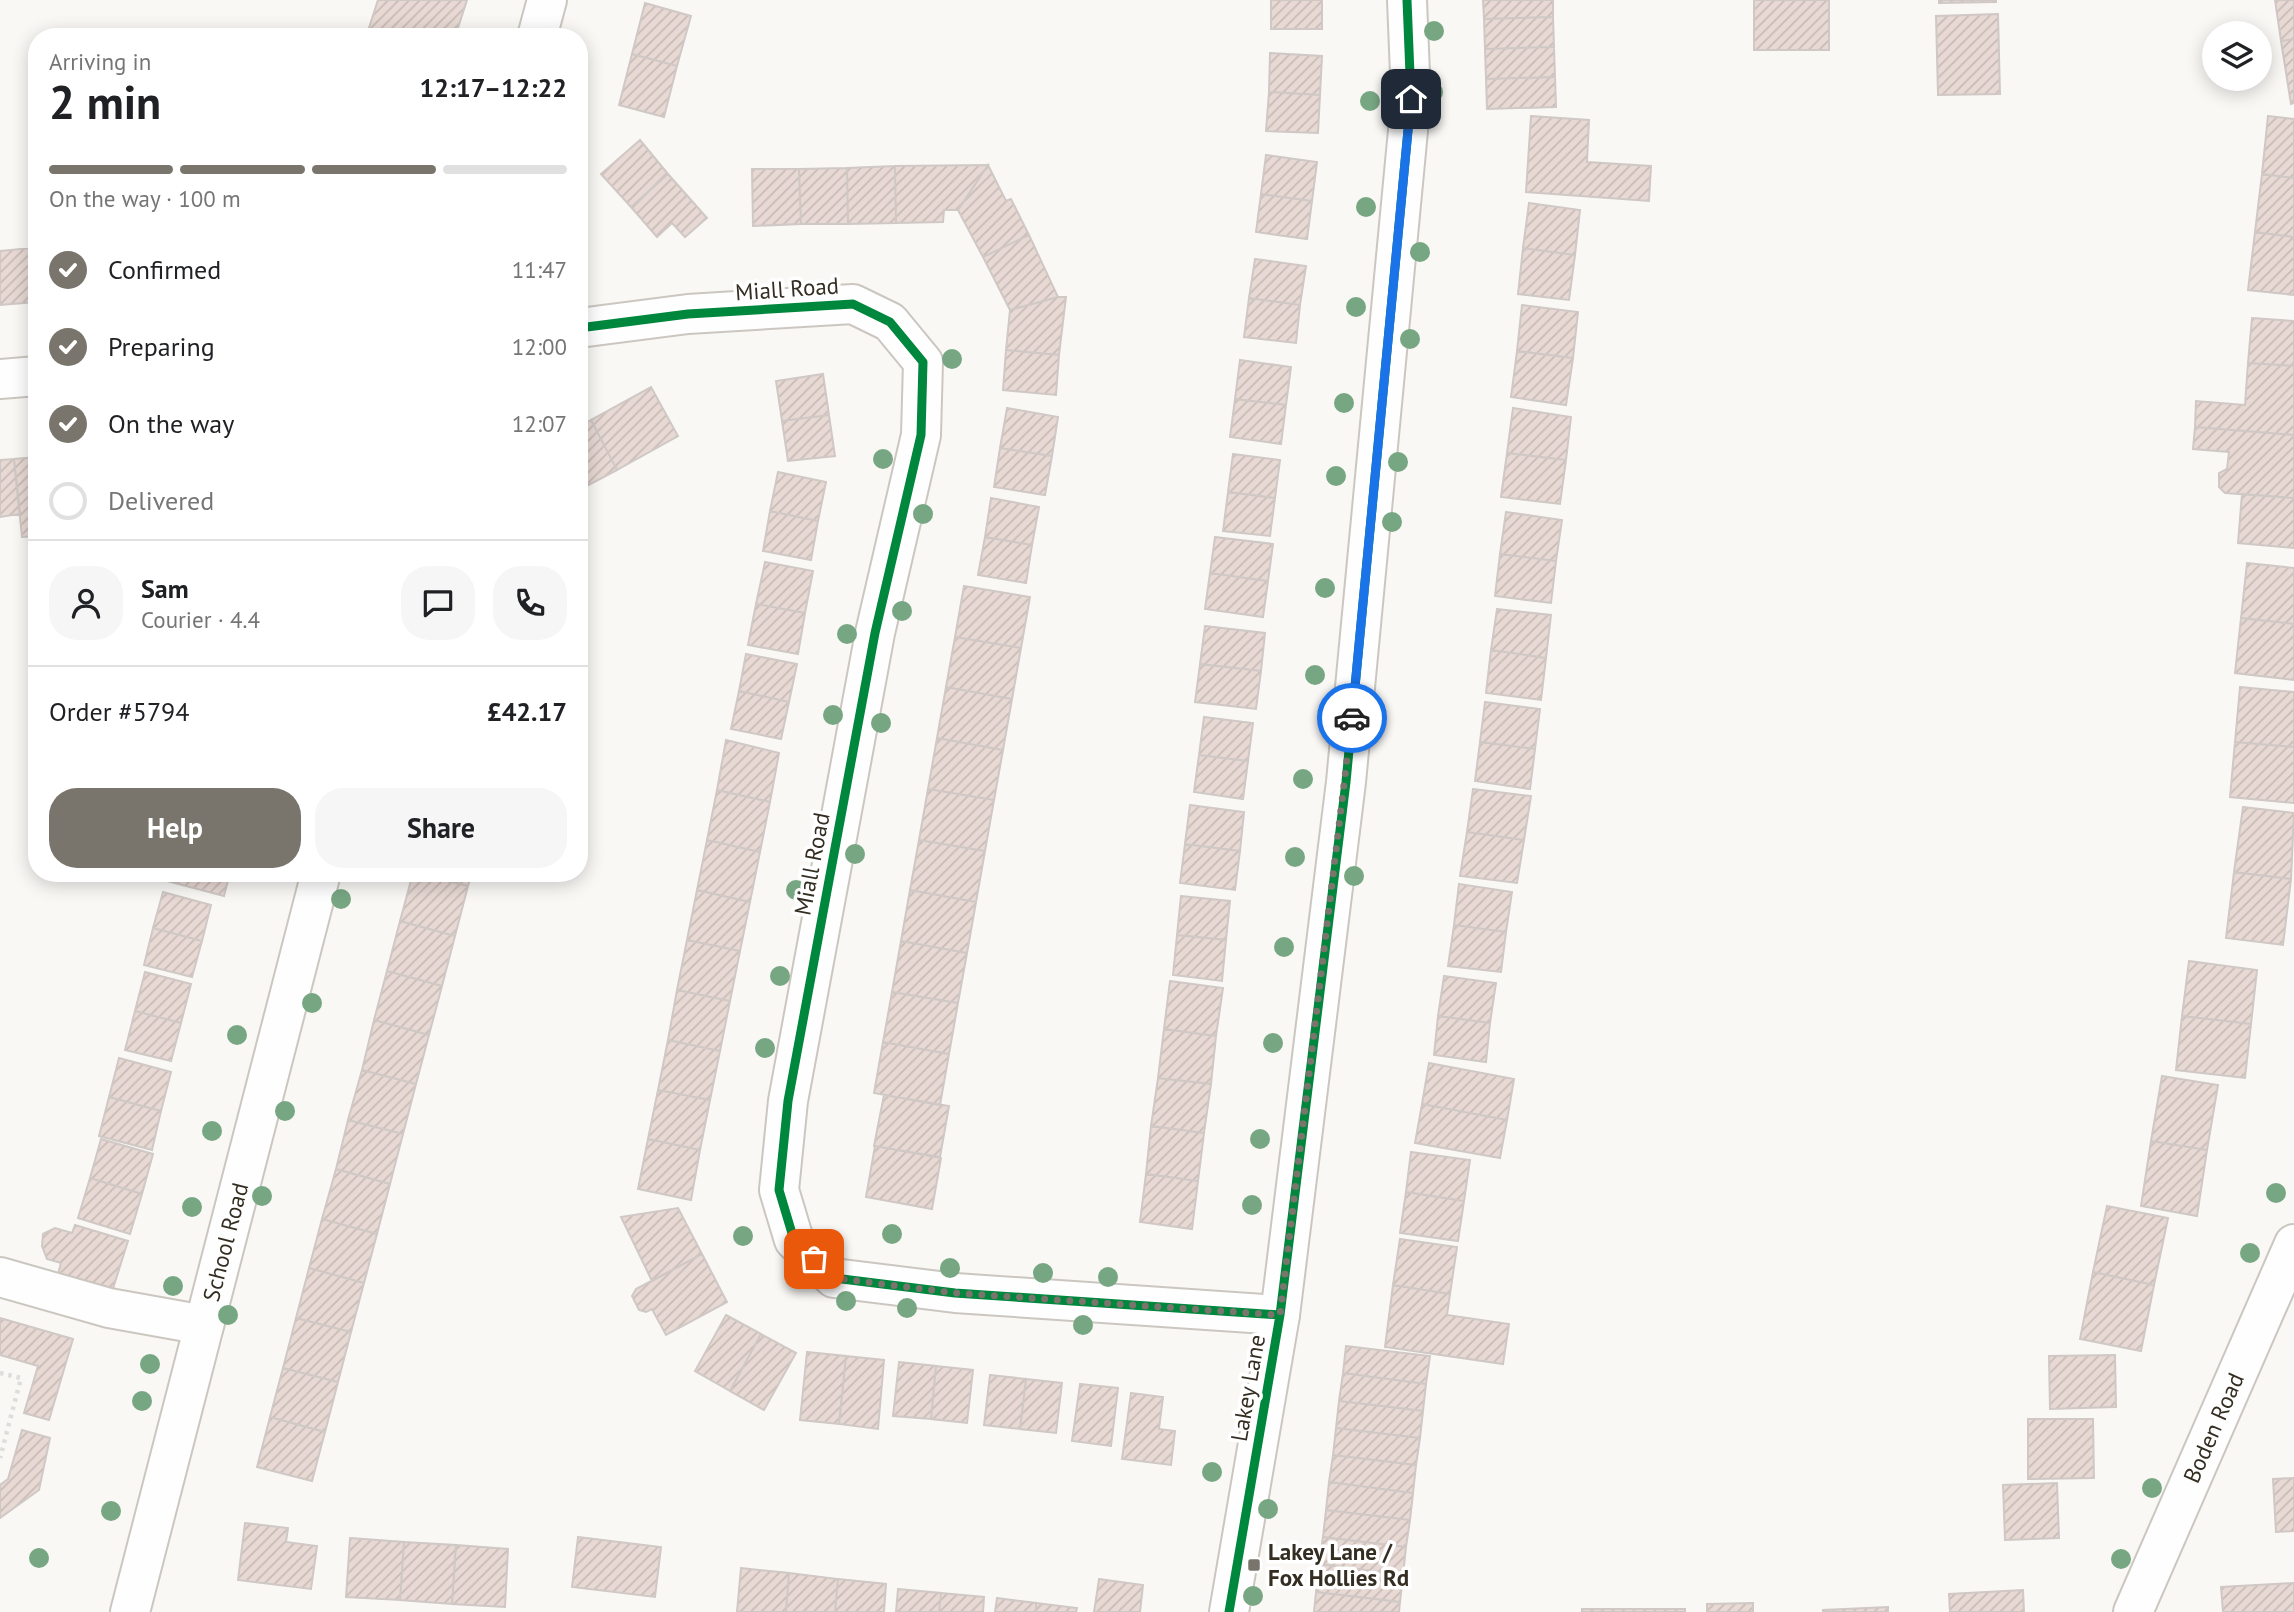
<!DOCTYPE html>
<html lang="en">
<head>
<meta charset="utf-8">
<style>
  body { margin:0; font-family:"PT Sans",sans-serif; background:#f6f6f6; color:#202124; height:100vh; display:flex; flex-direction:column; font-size:26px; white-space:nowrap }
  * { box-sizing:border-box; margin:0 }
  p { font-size:23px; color:#757577 }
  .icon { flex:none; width:38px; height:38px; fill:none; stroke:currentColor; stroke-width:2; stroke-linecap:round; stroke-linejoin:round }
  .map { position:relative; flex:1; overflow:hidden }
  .details { position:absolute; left:28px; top:28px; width:560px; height:854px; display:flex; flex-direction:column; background:#fff; border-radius:28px; box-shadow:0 4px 18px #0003 }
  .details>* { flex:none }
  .fabs { position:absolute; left:2202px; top:21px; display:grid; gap:14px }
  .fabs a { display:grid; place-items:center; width:70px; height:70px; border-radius:50%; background:#fff; box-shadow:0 4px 18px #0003; font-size:35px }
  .pin { position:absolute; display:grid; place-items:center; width:60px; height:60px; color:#fff; margin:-30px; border-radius:14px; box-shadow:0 4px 10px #0006 }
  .courier { position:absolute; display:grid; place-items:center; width:70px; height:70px; margin:-35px; border:5px solid #1a73e8; border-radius:50%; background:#fff; color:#222; box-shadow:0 2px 9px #0007 }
  .overview em { font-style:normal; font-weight:600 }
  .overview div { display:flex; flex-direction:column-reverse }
  .overview { display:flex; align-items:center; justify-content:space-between; height:119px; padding:0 21px }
  h1 { font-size:46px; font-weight:600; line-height:52px }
  .bar { display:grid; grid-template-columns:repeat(4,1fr); gap:10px 7px; align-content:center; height:84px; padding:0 21px }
  .bar i { height:9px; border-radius:5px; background:#e0e0e0 }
  .bar .on { background:#79756c }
  .bar p { grid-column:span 4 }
  .line { display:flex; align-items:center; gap:18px; padding:0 21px; border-top:2px solid #e0e0e0 }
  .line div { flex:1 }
  .round { display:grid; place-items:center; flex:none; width:74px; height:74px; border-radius:28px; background:#f6f6f6 }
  ol { padding:0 21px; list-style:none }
  li { display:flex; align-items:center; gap:21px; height:77px }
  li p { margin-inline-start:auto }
  li .icon { padding:7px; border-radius:50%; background:#79756c; color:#fff; stroke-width:4 }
  li:last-child { color:#757577 }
  li i { width:38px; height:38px; border:4px solid #e0e0e0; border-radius:50% }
  .action { display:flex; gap:14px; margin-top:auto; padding:14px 21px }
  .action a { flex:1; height:80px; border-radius:28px; background:#79756c; color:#fff; font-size:28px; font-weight:600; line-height:80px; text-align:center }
  .action a+a { background:#f6f6f6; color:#202124 }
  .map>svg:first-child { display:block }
  .building { fill:url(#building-hatch); stroke:#cfc8c5; stroke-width:2 }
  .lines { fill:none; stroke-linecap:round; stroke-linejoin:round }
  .minor-casing { stroke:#cbc7c0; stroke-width:42 }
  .path { stroke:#dddddc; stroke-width:4.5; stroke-dasharray:3.5 5; stroke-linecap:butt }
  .minor { stroke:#fefefe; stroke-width:38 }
  .cycleway-casing { stroke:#fff; stroke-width:13 }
  .cycleway { stroke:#00873e; stroke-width:9 }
  .tree { fill:#77a683 }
  .done { stroke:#79756c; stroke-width:7; stroke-dasharray:0 12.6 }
  .route { stroke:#1a73e8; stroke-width:9 }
  .poi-dot { fill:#79756c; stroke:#fff; stroke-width:2.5 }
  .labels { text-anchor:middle; stroke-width:7; stroke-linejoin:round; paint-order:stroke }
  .street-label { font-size:23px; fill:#342e22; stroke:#fff }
  .poi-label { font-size:23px; font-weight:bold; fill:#342e22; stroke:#fff; text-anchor:start }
</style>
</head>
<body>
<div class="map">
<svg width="2294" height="1612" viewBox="0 0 2294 1612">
  <defs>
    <pattern id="building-hatch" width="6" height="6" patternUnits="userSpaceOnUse" patternTransform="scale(1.75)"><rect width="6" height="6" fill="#e8d9d4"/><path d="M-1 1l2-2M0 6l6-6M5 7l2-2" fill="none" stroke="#c8bbb6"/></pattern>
  </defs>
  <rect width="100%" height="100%" fill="#faf8f5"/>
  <!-- building -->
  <path class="building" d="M378 0H467L455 37H366Z
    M1271 0H1322V29H1271Z
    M1483 0H1553V17L1484 19Z
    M1754 0H1829V50H1754Z
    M1939 0H1996V2L1939 3Z
    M2275 0H2294V39L2281 41Z
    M645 3 691 16 677 66 632 54Z
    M1998 14 2000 94 1938 95 1936 16Z
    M1553 17 1554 47 1485 49 1484 19Z
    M2294 39V103L2291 104 2281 41Z
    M1554 47 1555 77 1486 79 1485 49Z
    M1270 53 1322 56 1320 95 1269 92Z
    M632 54 677 66 664 117 619 105Z
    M1555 77 1556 107 1487 109 1486 79Z
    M1269 92 1320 95 1318 133 1266 131Z
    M1531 116 1589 120 1587 162 1651 166 1649 201 1526 192Z
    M2268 116 2294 119V178L2262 174Z
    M640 140 668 174 631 207 601 174Z
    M1266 155 1317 162 1312 201 1261 194Z
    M988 165 958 210H944L943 222 896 223 895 166Z
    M988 165 1006 201 1011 199 1029 235 983 257 958 210Z
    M895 166 896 223 848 224 847 168Z
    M847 168 848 224H801L799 169Z
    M752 169H799L801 224 753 226Z
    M668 174 707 218 685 237 672 223 657 237 631 207Z
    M2262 174 2294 178V237L2255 232Z
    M1261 194 1312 201 1307 239 1256 232Z
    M1529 203 1580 210 1575 255 1523 248Z
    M2255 232 2294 237V295L2248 290Z
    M1029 235 1058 297 1010 310 983 257Z
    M30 248H37V302H35Z
    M30 248 35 302 0 305V251Z
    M1523 248 1575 255 1569 300 1518 294Z
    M1255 259 1306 266 1300 305 1249 298Z
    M1058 297H1066L1059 355 1006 350 1010 310Z
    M1249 298 1300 305 1296 343 1244 337Z
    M1522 305 1578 312 1573 358 1517 351Z
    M2252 318 2294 321V366L2248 363Z
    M1006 350 1059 355 1056 395 1003 390Z
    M1517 351 1573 358 1566 405 1511 397Z
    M1240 360 1291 367 1286 405 1235 399Z
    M2248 363 2294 366V435L2195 427 2196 401 2245 405Z
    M823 374 829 415 782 421 776 381Z
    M651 387 678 436 617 470 591 420Z
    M1235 399 1286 405 1281 444 1230 437Z
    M1007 408 1058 417 1052 456 1000 448Z
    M1513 408 1571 417 1566 460 1507 453Z
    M829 415 835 456 788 461 782 421Z
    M591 420 617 470 579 490V427Z
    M2195 427 2294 435V498L2225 493 2219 487V473L2227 469 2229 452 2193 449Z
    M1000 448 1052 456 1045 495 994 487Z
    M1507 453 1566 460 1560 504 1501 497Z
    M1233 454 1280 460 1275 498 1228 492Z
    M37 457V536L22 537 14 459Z
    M14 459 20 514 0 517V460Z
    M778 472 826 482 818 521 770 511Z
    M1228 492 1275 498 1270 536 1223 531Z
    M2242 494 2294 498V548L2238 543Z
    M991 498 1039 507 1032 545 985 537Z
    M770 511 818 521 811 560 763 551Z
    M1506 512 1562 520 1556 561 1500 554Z
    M985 537 1032 545 1026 583 978 575Z
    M1215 537 1273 544 1268 581 1210 573Z
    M1500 554 1556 561 1551 603 1495 596Z
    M765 562 813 571 805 613 756 604Z
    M2247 563 2294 568V624L2241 618Z
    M1210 573 1268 581 1263 617 1205 609Z
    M964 586 1030 597 1021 648 955 637Z
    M756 604 805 613 798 654 748 645Z
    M1497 609 1551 615 1546 658 1491 650Z
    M2241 618 2294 624V680L2235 673Z
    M1205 626 1265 633 1261 671 1200 664Z
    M955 637 1021 648 1012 699 946 687Z
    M1491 650 1546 658 1541 700 1486 693Z
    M746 654 797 664 789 702 739 691Z
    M1200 664 1261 671 1256 709 1195 702Z
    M946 687 1012 699 1003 750 937 738Z
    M2240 687 2294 692V747L2235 742Z
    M739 691 789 702 781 739 731 729Z
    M1485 702 1540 709 1535 749 1480 742Z
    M1204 717 1253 723 1248 761 1199 755Z
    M937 738 1003 750 994 800 928 789Z
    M726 740 779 753 770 802 717 790Z
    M1480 742 1535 749 1530 789 1475 781Z
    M2235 742 2294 747V803L2230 797Z
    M1199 755 1248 761 1243 799 1194 792Z
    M928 789 994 800 985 851 919 840Z
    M1473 789 1531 796 1524 840 1467 832Z
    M717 790 770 802 760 852 707 840Z
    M1190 805 1244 812 1240 851 1185 844Z
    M2243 807 2294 813 2291 879 2234 872Z
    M1467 832 1524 840 1517 883 1460 876Z
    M707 840 760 852 750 902 697 890Z
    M919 840 985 851 976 902 910 890Z
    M1185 844 1240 851 1235 890 1180 883Z
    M2234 872 2291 879 2283 945 2226 938Z
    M153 873H230L224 896 152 877Z
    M413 873 468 886 455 936 400 921Z
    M418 873H472L468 886Z
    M1459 884 1512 892 1506 932 1454 925Z
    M697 890 750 902 740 951 687 940Z
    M910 890 976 902 967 953 901 941Z
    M163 892 211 905 202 941 153 928Z
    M1181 896 1230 901 1226 940 1177 935Z
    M400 921 455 936 442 986 387 971Z
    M1454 925 1506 932 1501 972 1448 966Z
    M153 928 202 941 192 977 144 965Z
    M1177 935 1226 940 1222 981 1173 975Z
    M687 940 740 951 730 1001 677 990Z
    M901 941 967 953 958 1003 892 992Z
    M2189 961 2257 970 2251 1024 2182 1016Z
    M387 971 442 986 429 1035 374 1020Z
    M145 972 191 984 181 1023 135 1011Z
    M1444 976 1496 983 1490 1023 1438 1016Z
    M1170 981 1223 988 1216 1036 1164 1029Z
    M677 990 730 1001 720 1051 668 1040Z
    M892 992 958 1003 949 1054 883 1042Z
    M135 1011 181 1023 171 1061 125 1050Z
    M1438 1016 1490 1023 1486 1062 1434 1055Z
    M2182 1016 2251 1024 2245 1078 2176 1070Z
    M374 1020 429 1035 416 1084 362 1070Z
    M1164 1029 1216 1036 1211 1084 1158 1078Z
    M668 1040 720 1051 710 1100 658 1090Z
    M883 1042 949 1054 940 1105 874 1093Z
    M119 1058 171 1072 161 1111 109 1097Z
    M1429 1063 1514 1079 1507 1120 1422 1104Z
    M362 1070 416 1084 403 1134 348 1120Z
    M2162 1076 2218 1085 2207 1150 2151 1141Z
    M1158 1078 1211 1084 1204 1133 1151 1126Z
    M658 1090 710 1100 700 1150 648 1139Z
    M884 1095 949 1106 940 1157 874 1146Z
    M109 1097 161 1111 152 1150 99 1136Z
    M1422 1104 1507 1120 1500 1158 1415 1143Z
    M348 1120 403 1134 390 1184 336 1169Z
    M1151 1126 1204 1133 1198 1181 1146 1174Z
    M101 1139 153 1154 142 1194 90 1178Z
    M648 1139 700 1150 691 1200 638 1189Z
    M2151 1141 2207 1150 2197 1216 2141 1206Z
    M875 1146 941 1158 932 1209 866 1197Z
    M1411 1152 1470 1160 1464 1201 1406 1192Z
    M336 1169 390 1184 377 1234 322 1219Z
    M1146 1174 1198 1181 1192 1229 1140 1222Z
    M90 1178 142 1194 130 1234 78 1218Z
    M1406 1192 1464 1201 1458 1241 1400 1233Z
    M2107 1206 2168 1218 2154 1285 2093 1272Z
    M678 1208 702 1254 652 1281 621 1217Z
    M322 1219 377 1234 364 1283 309 1268Z
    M75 1225 128 1241 110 1298 56 1281 61 1263 47 1259 42 1246 43 1234 55 1228 72 1233Z
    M1400 1239 1457 1247 1450 1294 1393 1285Z
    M702 1254 727 1302 666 1335 652 1309 646 1312 639 1310 632 1296 636 1289Z
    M309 1268 364 1283 351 1332 296 1318Z
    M2093 1272 2154 1285 2141 1351 2080 1339Z
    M1393 1285 1450 1294 1447 1315 1509 1324 1503 1364 1385 1347Z
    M726 1315 761 1334 730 1391 695 1371Z
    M0 1318 73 1339 49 1420 24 1413 38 1366 0 1355Z
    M296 1318 351 1332 338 1382 283 1368Z
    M761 1334 796 1353 764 1410 730 1391Z
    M1346 1346 1430 1356 1426 1384 1343 1373Z
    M807 1352 846 1356 839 1424 800 1420Z
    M2115 1355 2116 1407 2050 1409 2049 1356Z
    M846 1356 884 1360 878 1429 839 1424Z
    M899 1362 936 1366 931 1419 893 1416Z
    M936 1366 973 1370 967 1423 931 1419Z
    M283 1368 338 1382 325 1432 270 1417Z
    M1343 1373 1426 1384 1423 1411 1339 1401Z
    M990 1375 1026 1379 1020 1429 984 1425Z
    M1026 1379 1062 1383 1056 1433 1020 1429Z
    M1080 1384 1118 1388 1111 1446 1072 1441Z
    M1131 1393 1163 1397 1159 1429 1175 1431 1171 1465 1122 1459Z
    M1339 1401 1423 1411 1420 1438 1336 1428Z
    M270 1417 325 1432 312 1481 257 1467Z
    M2028 1419H2093L2094 1478 2028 1479Z
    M1336 1428 1420 1438 1416 1465 1333 1455Z
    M22 1430 50 1438 39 1490 0 1518V1485L8 1479Z
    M1333 1455 1416 1465 1413 1493 1329 1482Z
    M2294 1478V1531L2276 1532 2273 1479Z
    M1329 1482 1413 1493 1410 1520 1326 1510Z
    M2057 1483 2059 1538 2005 1540 2003 1485Z
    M1326 1510 1410 1520 1406 1547 1323 1537Z
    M245 1523 288 1528 286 1542 317 1546 311 1589 238 1580Z
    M578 1537 661 1547 655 1597 572 1587Z
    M1323 1537 1406 1547 1403 1575 1319 1564Z
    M350 1538 404 1542 400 1600 346 1597Z
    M404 1542 456 1545 452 1604 400 1600Z
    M456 1545 508 1549 505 1607 452 1604Z
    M1319 1564 1403 1575 1400 1602 1316 1592Z
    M741 1568 789 1573 786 1612H737Z
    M789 1573 838 1579 835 1612H786Z
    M838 1579 886 1584 884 1612H835Z
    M1099 1579 1143 1585 1140 1612H1094Z
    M2294 1583V1612H2223L2221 1587Z
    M898 1589 941 1593 939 1612H896Z
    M2023 1590 2024 1612H1950L1949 1594Z
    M1316 1592 1400 1602 1399 1612H1314Z
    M941 1593 984 1597 983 1612H939Z
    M997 1598 1036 1603V1612H995Z
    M1036 1603 1077 1608 1076 1612H1036Z
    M1753 1603V1612H1707V1604Z
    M1888 1607V1612H1823V1610Z
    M1582 1609H1634V1612H1582Z
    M1634 1609H1685V1612H1634Z"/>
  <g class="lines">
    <!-- minor casing -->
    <g class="minor-casing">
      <g id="minor">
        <path d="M537 37 547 0"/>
        <path d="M579 328 688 314 853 304 890 322 923 362 921 435 875 633 788 1101 779 1190 794 1240 834 1278 955 1293 1280 1315"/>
        <path d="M0 379 37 376"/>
        <path d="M0 1277 109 1308 204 1325"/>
        <path id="s1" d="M130 1612 321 873"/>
        <path d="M1229 1612 1280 1315 1346 782 1411 99 1407 0"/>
        <path id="s2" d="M2133 1612 2294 1244"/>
      </g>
    </g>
    <!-- path -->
    <path class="path" d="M0 1373 21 1378 0 1458"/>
    <!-- minor -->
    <use href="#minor" class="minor"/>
    <!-- cycleway casing -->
    <g class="cycleway-casing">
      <path id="cycleway" d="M579 328 688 314 853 304 890 322 923 362 921 435 875 633 788 1101 779 1190 794 1240 834 1278 955 1293 1280 1315
        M1229 1612 1280 1315 1346 782 1411 99 1407 0"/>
    </g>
    <!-- cycleway -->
    <use href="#cycleway" class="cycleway"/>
  </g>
  <!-- trees -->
  <g class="tree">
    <circle cx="1434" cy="31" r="10"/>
    <circle cx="1433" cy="92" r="10"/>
    <circle cx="1370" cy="101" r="10"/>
    <circle cx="1366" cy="207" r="10"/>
    <circle cx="1420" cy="252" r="10"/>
    <circle cx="1356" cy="307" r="10"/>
    <circle cx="1410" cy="339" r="10"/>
    <circle cx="952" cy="359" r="10"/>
    <circle cx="1344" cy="403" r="10"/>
    <circle cx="883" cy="459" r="10"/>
    <circle cx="1398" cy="462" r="10"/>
    <circle cx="1336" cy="476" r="10"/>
    <circle cx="923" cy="514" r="10"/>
    <circle cx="1392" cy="522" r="10"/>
    <circle cx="1325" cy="588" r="10"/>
    <circle cx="902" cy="611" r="10"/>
    <circle cx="847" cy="634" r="10"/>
    <circle cx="1315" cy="675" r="10"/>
    <circle cx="833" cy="715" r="10"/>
    <circle cx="881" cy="723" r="10"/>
    <circle cx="1303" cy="779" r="10"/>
    <circle cx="855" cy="854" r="10"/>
    <circle cx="1295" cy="857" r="10"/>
    <circle cx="1354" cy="876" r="10"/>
    <circle cx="796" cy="890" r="10"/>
    <circle cx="341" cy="899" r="10"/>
    <circle cx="1284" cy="947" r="10"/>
    <circle cx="780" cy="976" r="10"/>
    <circle cx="312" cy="1003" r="10"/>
    <circle cx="237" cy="1035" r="10"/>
    <circle cx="1273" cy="1043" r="10"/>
    <circle cx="765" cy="1048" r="10"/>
    <circle cx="285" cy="1111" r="10"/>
    <circle cx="212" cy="1131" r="10"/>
    <circle cx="1260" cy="1139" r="10"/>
    <circle cx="2276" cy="1193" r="10"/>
    <circle cx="262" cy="1196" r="10"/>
    <circle cx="1252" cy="1205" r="10"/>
    <circle cx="192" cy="1207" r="10"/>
    <circle cx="892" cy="1234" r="10"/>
    <circle cx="743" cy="1236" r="10"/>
    <circle cx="2250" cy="1253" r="10"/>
    <circle cx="950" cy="1268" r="10"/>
    <circle cx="1043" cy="1273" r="10"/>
    <circle cx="1108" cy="1277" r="10"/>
    <circle cx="173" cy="1286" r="10"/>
    <circle cx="846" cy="1301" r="10"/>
    <circle cx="907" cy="1308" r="10"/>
    <circle cx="228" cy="1315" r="10"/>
    <circle cx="1083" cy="1325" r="10"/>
    <circle cx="150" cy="1364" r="10"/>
    <circle cx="142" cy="1401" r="10"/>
    <circle cx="1212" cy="1472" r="10"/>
    <circle cx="2152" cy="1488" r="10"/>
    <circle cx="1268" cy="1509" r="10"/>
    <circle cx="111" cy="1511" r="10"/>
    <circle cx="39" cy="1558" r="10"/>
    <circle cx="2121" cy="1559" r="10"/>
    <circle cx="1253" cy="1596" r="10"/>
  </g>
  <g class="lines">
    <!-- done -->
    <path class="done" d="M814 1259 834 1278 955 1293 1280 1315 1352 718"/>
    <!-- route -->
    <path class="route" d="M1352 718 1411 99"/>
  </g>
  <!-- markers -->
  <rect class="poi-dot" x="1247" y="1558" width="14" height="14" rx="3.5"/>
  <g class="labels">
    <!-- street labels -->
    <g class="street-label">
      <text transform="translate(787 289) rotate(-4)" y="8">Miall Road</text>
      <text transform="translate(812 864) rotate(-79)" y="8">Miall Road</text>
      <text dy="8" stroke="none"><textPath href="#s1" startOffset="382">School Road</textPath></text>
      <text transform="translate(1248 1388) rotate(-80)" y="8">Lakey Lane</text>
      <text dy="8" stroke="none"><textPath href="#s2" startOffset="201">Boden Road</textPath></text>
    </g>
    <!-- poi labels -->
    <g class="poi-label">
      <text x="1268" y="1560">Lakey Lane /<tspan x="1268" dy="26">Fox Hollies Rd</tspan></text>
    </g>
  </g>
</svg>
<div class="fabs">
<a><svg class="icon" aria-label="layers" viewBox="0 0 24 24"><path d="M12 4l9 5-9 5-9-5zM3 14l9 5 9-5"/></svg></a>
</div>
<div class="pin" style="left:814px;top:1259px;background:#ea580c"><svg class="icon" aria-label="bag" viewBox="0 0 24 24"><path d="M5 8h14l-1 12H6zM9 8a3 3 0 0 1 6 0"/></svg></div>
<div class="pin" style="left:1411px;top:99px;background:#1f2937"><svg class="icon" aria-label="home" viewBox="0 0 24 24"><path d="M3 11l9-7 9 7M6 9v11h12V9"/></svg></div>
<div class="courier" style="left:1352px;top:718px"><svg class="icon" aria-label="car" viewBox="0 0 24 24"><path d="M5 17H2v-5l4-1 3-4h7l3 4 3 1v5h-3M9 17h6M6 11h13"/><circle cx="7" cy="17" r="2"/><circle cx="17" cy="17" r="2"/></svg></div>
<section class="details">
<div class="overview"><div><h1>2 min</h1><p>Arriving in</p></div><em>12:17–12:22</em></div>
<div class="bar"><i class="on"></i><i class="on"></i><i class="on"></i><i></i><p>On the way · 100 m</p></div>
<ol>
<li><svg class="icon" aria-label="check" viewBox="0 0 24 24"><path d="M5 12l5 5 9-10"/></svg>Confirmed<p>11:47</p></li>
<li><svg class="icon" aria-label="check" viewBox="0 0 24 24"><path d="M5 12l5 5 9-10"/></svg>Preparing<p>12:00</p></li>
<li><svg class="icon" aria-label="check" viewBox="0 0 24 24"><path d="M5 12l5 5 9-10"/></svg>On the way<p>12:07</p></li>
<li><i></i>Delivered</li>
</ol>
<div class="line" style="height:126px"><a class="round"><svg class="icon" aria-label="person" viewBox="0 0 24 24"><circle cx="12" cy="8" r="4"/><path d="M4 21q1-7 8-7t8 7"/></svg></a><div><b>Sam</b><p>Courier · 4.4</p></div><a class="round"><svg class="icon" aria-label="chat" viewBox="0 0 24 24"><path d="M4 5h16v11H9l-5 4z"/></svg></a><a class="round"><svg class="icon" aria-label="phone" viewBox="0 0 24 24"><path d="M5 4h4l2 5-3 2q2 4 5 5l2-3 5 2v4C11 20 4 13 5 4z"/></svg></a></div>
<div class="line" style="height:91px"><div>Order #5794</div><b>£42.17</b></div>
<div class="action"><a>Help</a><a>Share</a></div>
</section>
</div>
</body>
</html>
